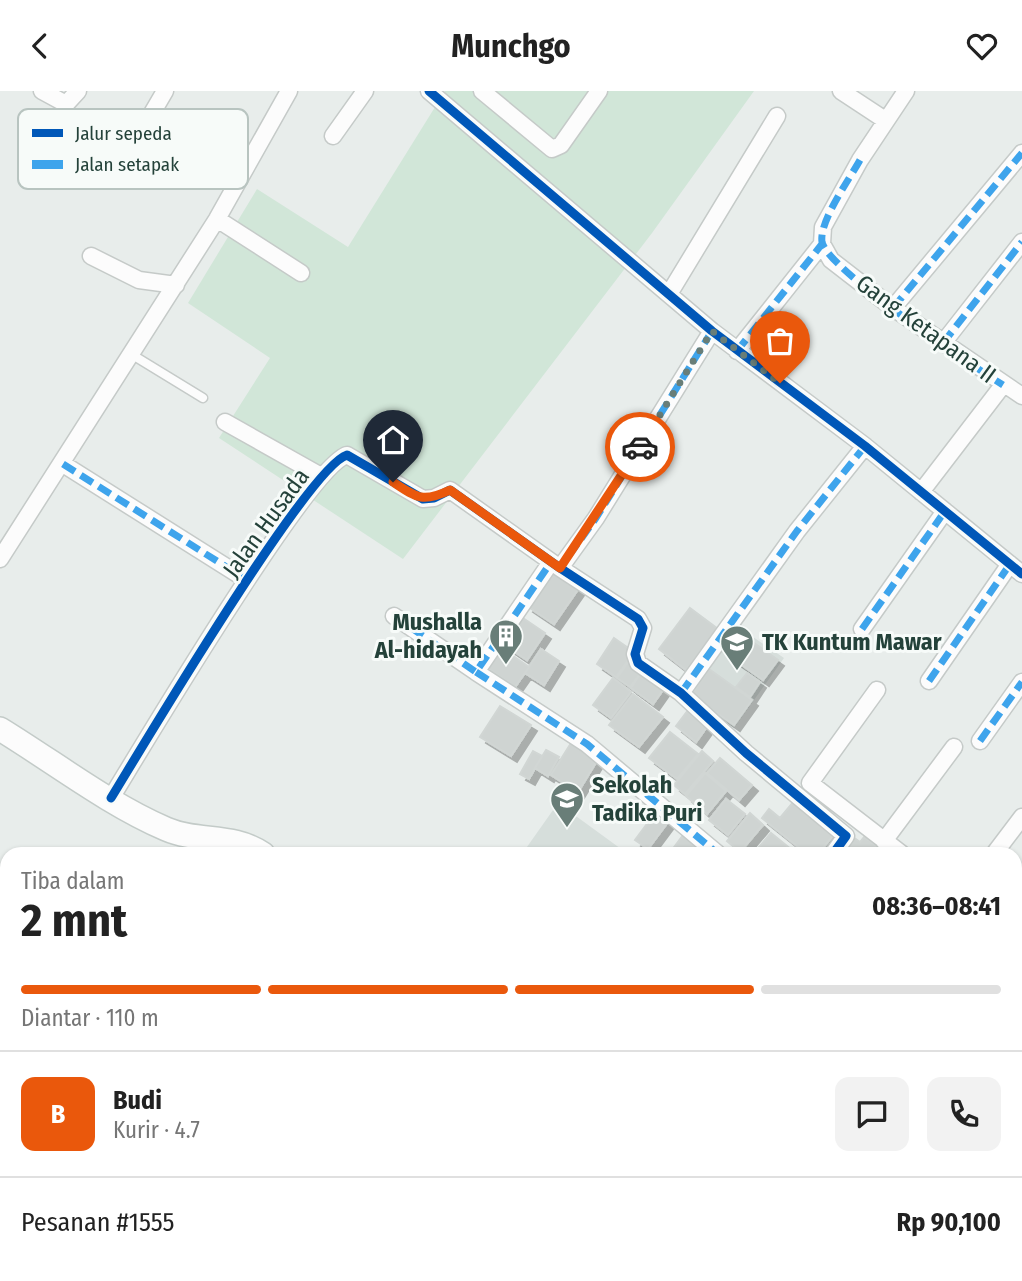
<!DOCTYPE html>
<html lang="id">
<head>
<meta charset="utf-8">
<style>
  body { margin:0; font-family:"Fira Sans Condensed",sans-serif; background:#f2f2f2; color:#222; height:100vh; display:flex; flex-direction:column; font-size:26px; white-space:nowrap }
  * { box-sizing:border-box; margin:0 }
  p { font-size:23px; color:#767676 }
  .icon { flex:none; width:38px; height:38px; fill:none; stroke:currentColor; stroke-width:2; stroke-linecap:round; stroke-linejoin:round }
  .map { position:relative; flex:1; overflow:hidden }
  .panel { position:absolute; left:0px; top:756px; width:1022px; height:434px; display:flex; flex-direction:column; background:#fff; border-radius:21px 21px 0 0; box-shadow:0 2px 5px #0004 }
  .panel>* { flex:none }
  .pin { position:absolute; display:grid; place-items:center; width:60px; height:60px; color:#fff; margin:-72px -30px; border-radius:50% 50% 50% 0; rotate:-45deg; box-shadow:0 0 7px #0007 }
  .pin .icon { rotate:45deg }
  .courier { position:absolute; display:grid; place-items:center; width:70px; height:70px; margin:-35px; border:5px solid #ea580c; border-radius:50%; background:#fff; color:#222; box-shadow:0 2px 9px #0007 }
  .headline em { font-style:normal; font-weight:700 }
  .headline div { display:flex; flex-direction:column-reverse }
  .headline { display:flex; align-items:center; justify-content:space-between; height:119px; padding:0 21px }
  h1 { font-size:46px; font-weight:700; line-height:52px }
  .bar { display:grid; grid-template-columns:repeat(4,1fr); gap:10px 7px; align-content:center; height:84px; padding:0 21px }
  .bar i { height:9px; border-radius:5px; background:#e0e0e0 }
  .bar .selected { background:#ea580c }
  .bar p { grid-column:span 4 }
  .line { display:flex; align-items:center; gap:18px; padding:0 21px; border-top:2px solid #e0e0e0 }
  .line div { flex:1 }
  .round { display:grid; place-items:center; flex:none; width:74px; height:74px; border-radius:14px; background:#f2f2f2 }
  header { display:flex; justify-content:space-between; align-items:center; height:91px; padding:0 21px; background:#fff; font-size:32px; font-weight:700 }
  .map>svg:first-child { display:block }
  .built { fill:#d6dedb }
  .green { fill:#d1e6d8 }
  .building { fill:#cfd4d2; stroke:#d1d6d4; stroke-width:2; filter:url(#shadow) }
  .lines { fill:none; stroke-linecap:round; stroke-linejoin:round }
  .lane-casing { stroke:#c5cac8; stroke-width:11 }
  .street-casing { stroke:#c5cac8; stroke-width:19 }
  .secondary-casing { stroke:#c3cbc8; stroke-width:26 }
  .lane { stroke:#fcfcfc; stroke-width:8 }
  .street { stroke:#fcfcfc; stroke-width:16 }
  .secondary { stroke:#fcfcfc; stroke-width:23 }
  .quiet { stroke:#3ea4ec; stroke-width:7; stroke-dasharray:14 7; stroke-linecap:butt }
  .cycleway-casing { stroke:#f7fbf9; stroke-width:13 }
  .cycleway { stroke:#0057b8; stroke-width:9 }
  .done { stroke:#697e78; stroke-width:7; stroke-dasharray:0 12.6 }
  .route { stroke:#ea580c; stroke-width:9 }
  .labels { text-anchor:middle; stroke-width:6; stroke-linejoin:round; paint-order:stroke }
  .street-label { font-size:24px; fill:#24423a; stroke:#f7fbf9 }
  .poi-label { font-size:24px; font-weight:bold; fill:#24423a; stroke:#f7fbf9; text-anchor:start }
  .key { fill:#f7fbf9; stroke:#b8c4c0; stroke-width:2 }
  .key-label { font-size:19px; fill:#24423a }
</style>
</head>
<body>
<header><svg class="icon" aria-label="back" viewBox="0 0 24 24"><path d="M15 5l-7 7 7 7"/></svg>Munchgo<svg class="icon" aria-label="heart" viewBox="0 0 24 24"><path d="M12 20l-8-8c-3-5 5-10 8-4 3-6 11-1 8 4z"/></svg></header>
<div class="map">
<svg width="1022" height="1190" viewBox="0 0 1022 1190">
  <defs>
    <filter id="shadow"><feDropShadow dx="6" dy="6" stdDeviation="0" flood-color="#0004"/></filter>
  </defs>
  <rect width="100%" height="100%" fill="#e8edeb"/>
  <!-- built -->
  <path class="built" d="M734 533 784 567 734 637 687 603Z
    M558 712 628 763H522Z"/>
  <!-- green -->
  <path class="green" d="M445 0H754L652 142 403 468 219 347 270 267 188 212 257 98 348 156Z"/>
  <!-- building -->
  <path class="building" d="M552 478 579 497 554 533 527 515Z
    M690 517 718 538 686 579 659 558Z
    M520 525 545 542 527 569 509 557 513 550 507 545Z
    M737 540 778 569 763 589 722 560Z
    M614 547 634 561 616 586 597 573Z
    M497 554 529 576 515 596 483 574Z
    M541 558 559 570 544 594 525 582Z
    M629 570 642 580 630 596 617 587Z
    M709 578 752 609 734 634 691 604Z
    M642 580 665 596 653 613 631 597Z
    M747 582 760 591 750 606 736 596Z
    M613 587 631 601 611 627 593 614Z
    M633 603 663 626 639 656 609 634Z
    M500 615 531 634 511 665 480 646Z
    M689 618 709 633 696 651 676 635Z
    M670 641 698 663 677 688 649 667Z
    M571 652 598 668 578 701 551 684Z
    M546 659 559 666 548 685 535 677Z
    M533 660 542 665 529 688 520 683Z
    M702 660 713 670 685 703 674 694Z
    M720 667 752 694 739 709 707 682Z
    M705 682 726 700 707 723 686 705Z
    M726 708 745 723 728 744 709 729Z
    M795 709 836 741 818 763H807L762 727 769 718 780 727Z
    M655 722 668 731 648 758 635 749Z
    M750 722 763 734 740 761 727 750Z
    M771 742 797 763H753Z
    M684 743 702 756 697 763H669Z
    M853 746 860 751 864 746 888 763H841Z
    M1015 859 1022 864V894L1017 901Z
    M832 1183H864L858 1190H839Z
    M876 1183H906L914 1190H870Z
    M917 1183H955L950 1190H925Z"/>
  <g class="lines">
    <!-- lane casing -->
    <g class="lane-casing">
      <path id="lane" d="M131 263 203 307"/>
    </g>
    <!-- street casing -->
    <g class="street-casing">
      <path id="street" d="M42 0 66 13 78 0
        M429 0 712 240 865 355 1022 483
        M482 0 552 58 561 54 599 0
        M841 0 885 29
        M906 0 860 69 823 136 822 153 831 169 893 217 1022 305
        M144 36 165 0
        M333 45 365 0
        M217 128 301 182
        M91 165 139 189 176 194
        M669 203 777 25
        M893 217 1022 62
        M943 252 1022 151
        M737 260 822 153
        M225 331 321 385
        M63 373 247 489
        M921 401 1003 294
        M0 468 217 128 289 0
        M560 477 596 427 712 240
        M394 525 476 581 551 471
        M862 538 945 420
        M476 581 587 653 718 763
        M929 590 1010 473
        M877 599 810 692 902 763
        M681 602 797 440 865 355
        M980 650 1022 591
        M111 707C143 655 308 376 347 364L423 408 434 407 450 399 560 477 638 528 643 537 635 563 638 572 681 602 746 662 846 745 833 763
        M884 750 954 656
        M994 763 1022 726
        M1015 847 1022 852
        M1015 930 1022 921
        M271 1183 281 1190
        M528 1183 542 1190
        M21 1190 25 1183
        M109 1190 113 1183
        M202 1190 205 1183
        M356 1190 360 1183"/>
    </g>
    <!-- secondary casing -->
    <g class="secondary-casing">
      <path id="secondary" d="M0 638C54 671 108 713 166 738 198 752 233 742 263 763
        M818 1183 824 1190"/>
    </g>
    <!-- lane -->
    <use href="#lane" class="lane"/>
    <!-- street -->
    <use href="#street" class="street"/>
    <!-- secondary -->
    <use href="#secondary" class="secondary"/>
    <!-- quiet -->
    <path class="quiet" d="M860 69C849 89 819 130 822 151 827 178 974 276 1003 294
      M893 217 1022 62
      M943 252 1022 151
      M737 260 822 153
      M63 373 247 489
      M565 480 560 477 596 427 712 240
      M394 525 476 581 551 471
      M862 538 945 420
      M476 581 587 653 718 763
      M929 590 1010 473
      M681 602 797 440 865 355
      M980 650 1022 591
      M1015 930 1022 921
      M356 1190 360 1183"/>
    <!-- cycleway casing -->
    <g class="cycleway-casing">
      <path id="cycleway" d="M429 0 712 240 865 355 1022 483
        M111 707C143 655 308 376 347 364L423 408 434 407 450 399 560 477 638 528 643 537 635 563 638 572 681 602 746 662 846 745 833 763"/>
    </g>
    <!-- cycleway -->
    <use href="#cycleway" class="cycleway"/>
  </g>
  <g class="lines">
    <!-- done -->
    <path class="done" d="M640 356 712 240 780 292"/>
    <!-- route -->
    <path class="route" d="M393 391C417 407 423 412 450 399L560 477 640 356"/>
  </g>
  <!-- icons -->
  <defs>
    <g id="building-pin" transform="scale(1.75)"><path d="M0 17L-7.5 6A9.5 9.5 0 1 1 7.5 6Z" fill="#697e78" stroke="#f7fbf9"/><path d="M-4-6H4V6H1V3H-1V6H-4ZM-2.5-4.3h1.7v1.8h-1.7ZM.8-4.3h1.7v1.8H.8ZM-2.5-1h1.7V.8h-1.7ZM.8-1h1.7V.8H.8Z" fill="#fff"/></g>
    <g id="school-pin" transform="scale(1.75)"><path d="M0 17L-7.5 6A9.5 9.5 0 1 1 7.5 6Z" fill="#697e78" stroke="#f7fbf9"/><path d="M0-5L7-2L0 1L-7-2ZM-4 1L0 2.5L4 1V4Q0 6-4 4Z" fill="#fff"/></g>
  </defs>
  <g fill-rule="evenodd">
    <use href="#building-pin" x="506" y="545"/>
    <use href="#school-pin" x="737" y="551"/>
    <use href="#school-pin" x="567" y="708"/>
  </g>
  <g class="labels">
    <!-- street labels -->
    <g class="street-label">
      <text transform="translate(926 238) rotate(36)" y="8">Gang Ketapana II</text>
      <text transform="translate(266 432) rotate(-54)" y="8">Jalan Husada</text>
    </g>
    <!-- poi labels -->
    <g class="poi-label">
      <text x="482" y="539" text-anchor="end">Mushalla<tspan x="482" dy="28">Al-hidayah</tspan></text>
      <text x="762" y="559">TK Kuntum Mawar</text>
      <text x="592" y="702">Sekolah<tspan x="592" dy="28">Tadika Puri</tspan></text>
    </g>
  </g>
  <!-- legend -->
  <rect x="18" y="18" width="230" height="80" rx="10" class="key"/>
  <rect x="32" y="38" width="31" height="8" fill="#0057b8"/>
  <rect x="32" y="69" width="31" height="9" fill="#3ea4ec"/>
  <g class="key-label">
    <text x="75" y="49">Jalur sepeda</text>
    <text x="75" y="80">Jalan setapak</text>
  </g>
</svg>
<div class="pin" style="left:780px;top:292px;background:#ea580c"><svg class="icon" aria-label="bag" viewBox="0 0 24 24"><path d="M5 8h14l-1 12H6zM9 8a3 3 0 0 1 6 0"/></svg></div>
<div class="pin" style="left:393px;top:391px;background:#1f2937"><svg class="icon" aria-label="home" viewBox="0 0 24 24"><path d="M3 11l9-7 9 7M6 9v11h12V9"/></svg></div>
<div class="courier" style="left:640px;top:356px"><svg class="icon" aria-label="car" viewBox="0 0 24 24"><path d="M5 17H2v-5l4-1 3-4h7l3 4 3 1v5h-3M9 17h6M6 11h13"/><circle cx="7" cy="17" r="2"/><circle cx="17" cy="17" r="2"/></svg></div>
<section class="panel">
<div class="headline"><div><h1>2 mnt</h1><p>Tiba dalam</p></div><em>08:36–08:41</em></div>
<div class="bar"><i class="selected"></i><i class="selected"></i><i class="selected"></i><i></i><p>Diantar · 110 m</p></div>
<div class="line" style="height:126px"><b class="round" style="background:#ea580c;color:#fff">B</b><div><b>Budi</b><p>Kurir · 4.7</p></div><a class="round"><svg class="icon" aria-label="chat" viewBox="0 0 24 24"><path d="M4 5h16v11H9l-5 4z"/></svg></a><a class="round"><svg class="icon" aria-label="phone" viewBox="0 0 24 24"><path d="M5 4h4l2 5-3 2q2 4 5 5l2-3 5 2v4C11 20 4 13 5 4z"/></svg></a></div>
<div class="line" style="height:91px"><div>Pesanan #1555</div><b>Rp 90,100</b></div>
</section>
</div>
</body>
</html>
